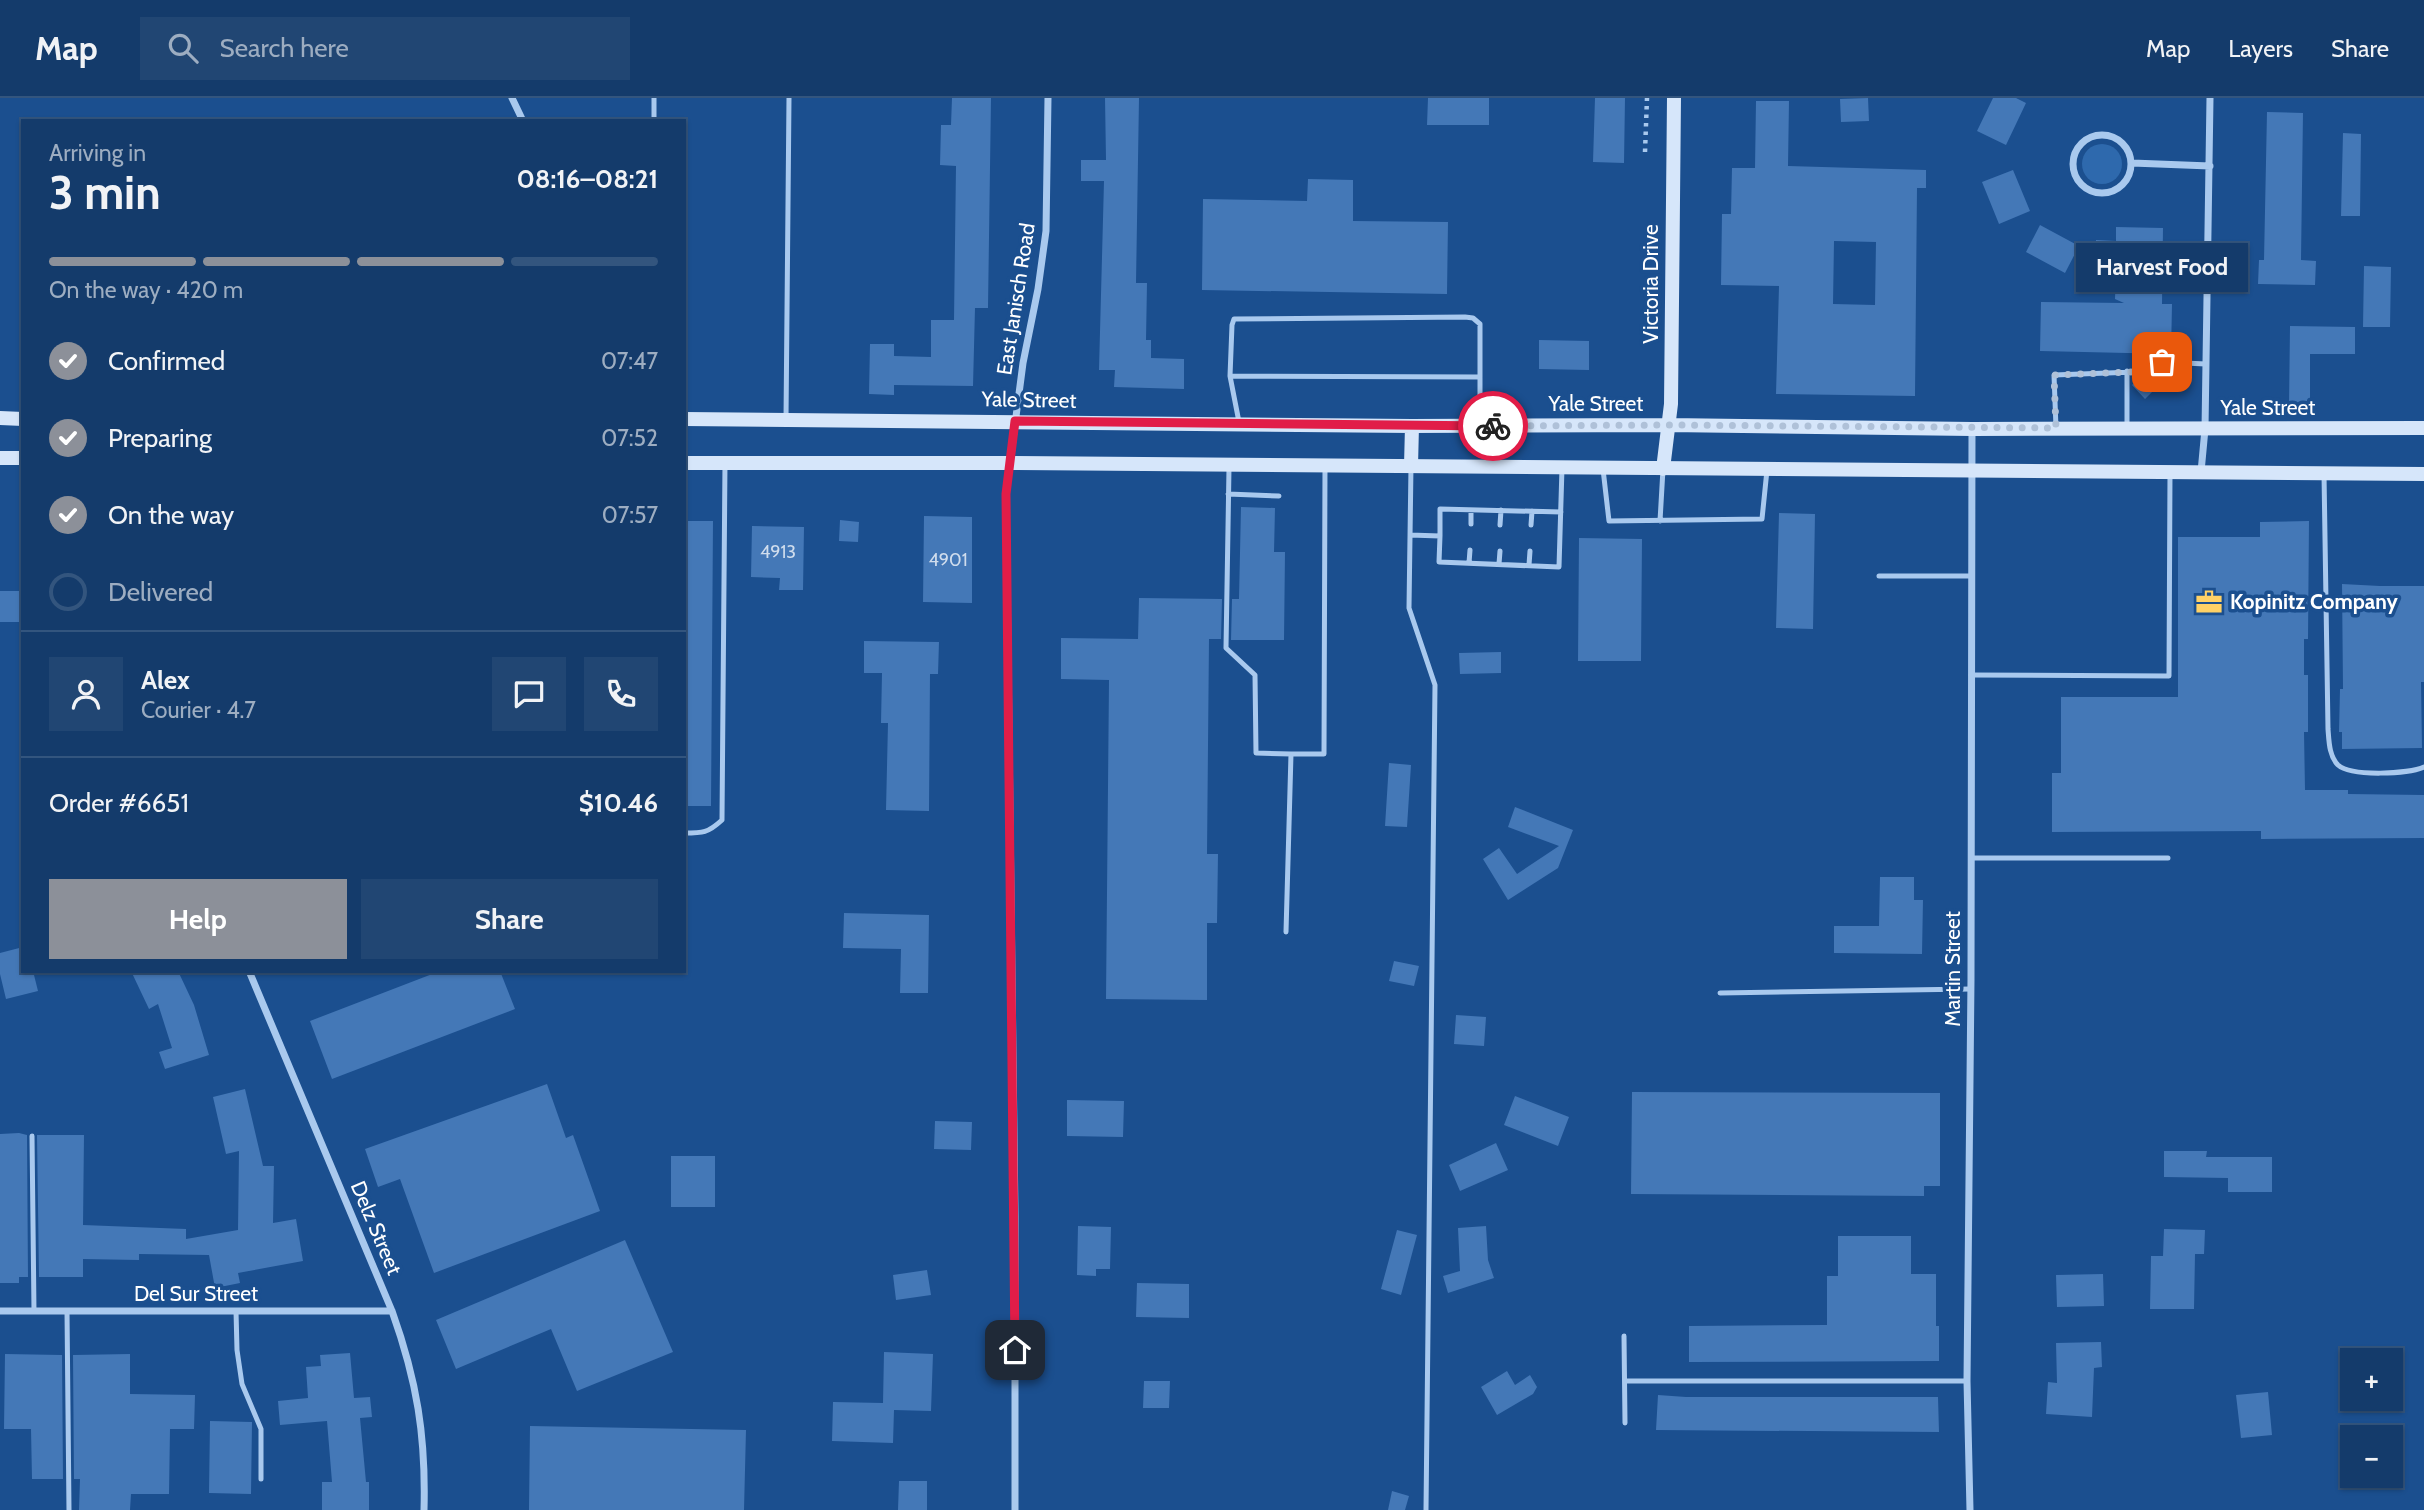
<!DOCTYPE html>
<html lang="en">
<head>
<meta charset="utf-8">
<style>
  body { margin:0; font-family:Cabin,sans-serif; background:#214673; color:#f1f3f6; height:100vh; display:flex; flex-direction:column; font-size:26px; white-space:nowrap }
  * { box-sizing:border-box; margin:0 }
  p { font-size:23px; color:#9dadc1 }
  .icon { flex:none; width:38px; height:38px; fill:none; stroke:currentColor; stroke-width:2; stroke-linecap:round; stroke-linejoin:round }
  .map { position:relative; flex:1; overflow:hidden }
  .panel { position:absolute; left:21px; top:21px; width:665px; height:854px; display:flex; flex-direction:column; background:#143b6b; border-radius:0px; box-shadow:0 2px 5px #0004,0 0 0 2px #33557e }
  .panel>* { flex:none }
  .fabs { position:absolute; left:2340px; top:1250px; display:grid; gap:14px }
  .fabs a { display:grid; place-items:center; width:63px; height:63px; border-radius:0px; background:#143b6b; box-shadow:0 2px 5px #0004,0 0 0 2px #33557e; font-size:35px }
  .pin { position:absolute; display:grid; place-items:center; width:60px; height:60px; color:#fff; margin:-30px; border-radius:14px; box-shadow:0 4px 10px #0006 }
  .courier { position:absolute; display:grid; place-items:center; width:70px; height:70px; margin:-35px; border:5px solid #e11d48; border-radius:50%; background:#fff; color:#222; box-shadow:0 2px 9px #0007 }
  .bubble { position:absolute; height:49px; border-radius:0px; background:#143b6b; box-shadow:0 2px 5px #0004,0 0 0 2px #33557e; font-size:23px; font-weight:700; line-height:49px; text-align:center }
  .summary em { font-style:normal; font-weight:700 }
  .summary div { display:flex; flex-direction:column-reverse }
  .summary { display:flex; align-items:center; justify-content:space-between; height:119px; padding:0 28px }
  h1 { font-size:46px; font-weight:700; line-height:52px }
  .bar { display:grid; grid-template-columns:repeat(4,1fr); gap:10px 7px; align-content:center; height:84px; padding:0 28px }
  .bar i { height:9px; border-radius:5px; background:#33557e }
  .bar .selected { background:#8c9099 }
  .bar p { grid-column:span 4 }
  .line { display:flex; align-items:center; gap:18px; padding:0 28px; border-top:2px solid #33557e }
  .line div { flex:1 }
  .round { display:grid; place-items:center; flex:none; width:74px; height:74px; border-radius:0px; background:#214673 }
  ol { padding:0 28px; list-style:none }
  li { display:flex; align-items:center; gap:21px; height:77px }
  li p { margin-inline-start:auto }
  li .icon { padding:7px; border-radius:50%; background:#8c9099; color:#fff; stroke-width:4 }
  li:last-child { color:#9dadc1 }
  li i { width:38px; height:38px; border:4px solid #33557e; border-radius:50% }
  .cta { display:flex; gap:14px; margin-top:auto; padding:14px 28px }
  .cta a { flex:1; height:80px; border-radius:0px; background:#8c9099; color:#fff; font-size:28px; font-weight:700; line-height:80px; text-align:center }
  .cta a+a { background:#214673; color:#f1f3f6 }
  header { display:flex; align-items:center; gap:42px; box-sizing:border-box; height:98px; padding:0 35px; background:#143b6b; border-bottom:2px solid #33557e }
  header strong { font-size:33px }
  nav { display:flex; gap:38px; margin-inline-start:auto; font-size:24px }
  .search { width:490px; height:63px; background:#214673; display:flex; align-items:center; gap:18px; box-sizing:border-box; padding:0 24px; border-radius:0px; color:#9dadc1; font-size:26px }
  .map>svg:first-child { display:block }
  .green { fill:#2e69ad }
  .building { fill:#4478b7; fill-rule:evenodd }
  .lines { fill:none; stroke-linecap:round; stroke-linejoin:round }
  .path { stroke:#a9c9ee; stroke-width:4.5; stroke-dasharray:3.5 5; stroke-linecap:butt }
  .lane { stroke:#a9c9ee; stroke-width:5 }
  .street { stroke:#a9c9ee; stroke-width:7 }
  .secondary { stroke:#d6e6fa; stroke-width:14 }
  .done { stroke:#afc1d8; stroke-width:7; stroke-dasharray:0 12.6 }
  .route { stroke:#e11d48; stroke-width:9 }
  .labels { text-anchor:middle; stroke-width:7; stroke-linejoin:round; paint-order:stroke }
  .number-label { font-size:18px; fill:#d0dded }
  .street-label { font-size:21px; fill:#fff; stroke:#1b4f8f }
  .poi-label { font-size:21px; font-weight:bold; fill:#fff; stroke:#1b4f8f; text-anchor:start }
</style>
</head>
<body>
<header>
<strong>Map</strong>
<div class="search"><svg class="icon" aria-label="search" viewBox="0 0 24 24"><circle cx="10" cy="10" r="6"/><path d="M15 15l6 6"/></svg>Search here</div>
<nav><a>Map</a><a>Layers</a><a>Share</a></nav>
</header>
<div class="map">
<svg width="2424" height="1412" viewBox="0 0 2424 1412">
  <rect width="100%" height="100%" fill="#1b4f8f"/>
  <!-- green -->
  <path class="green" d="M2082 66a20 20 0 1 1 40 0a20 20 0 1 1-40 0Z"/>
  <!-- building -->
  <path class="building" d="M952 0H991L988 210H975L973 288 894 287V297L869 296 870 246H894V258L931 259V222H954L956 68 940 67 941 27H951Z
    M1105 0H1139L1136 185H1147L1146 242H1151V260L1184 261V291L1114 289 1115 272H1099L1104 83H1081V62H1106Z
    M1428 0H1489V27H1427Z
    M1595 0H1625L1624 65 1593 64Z
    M1868 0 1869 23 1841 24 1840 1Z
    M1993 0H2016L2026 5 2006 47 1977 33Z
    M1756 3H1789L1788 68 1926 72V90H1917L1915 298 1776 296 1779 188 1721 187 1722 116H1731L1732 70H1755ZM1834 143 1876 144 1875 207 1833 206Z
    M2267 14 2303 15 2301 162 2316 163 2315 187 2258 186 2259 162H2264Z
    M2343 35 2361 36 2360 118H2341Z
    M2013 72 2030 113 1999 126 1982 84Z
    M1308 81 1353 82V123L1448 124 1447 196 1202 192 1203 101 1307 103Z
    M2040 127 2079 148 2065 175 2026 154Z
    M2116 129 2163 130 2162 206H2172L2171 256 2040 253 2041 204 2124 205 2115 201 2116 169 2096 168V142L2116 143Z
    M2364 168 2391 169 2390 229H2363Z
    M2290 228 2355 229V256H2310V308H2289Z
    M1539 242 1589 243V272L1539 271Z
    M2148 275 2160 286 2145 301 2132 287 2142 277Z
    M1241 409 1275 410 1274 454H1285L1284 542H1231L1232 501H1239Z
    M1779 415 1815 416 1813 531 1776 530Z
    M924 418 972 419V505L923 504Z
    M840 422 859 424 858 444 839 443Z
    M684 423H713L711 708H684Z
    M2309 423 2308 541H2304V577H2308V634H2304L2305 692H2348V696L2424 697V740L2261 741V733L2052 734V675H2061V599H2178V439H2260V424Z
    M752 428 804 429 803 492H779L780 480 751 479Z
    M1579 440 1642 441 1641 563H1578Z
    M2342 486 2380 488H2424V584H2421L2422 650 2342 651V634H2339L2340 591H2343Z
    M0 493H23V524H0Z
    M1139 500 1222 501 1221 541H1209L1207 756H1218L1217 825H1207V902L1106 901 1109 582 1061 581V540L1138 541Z
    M864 543 939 544 938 576H930L929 713 886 712 888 625H881L882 575H864Z
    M1501 554V575L1460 576 1459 555Z
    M1389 665 1411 667 1407 729 1385 728Z
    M1515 709 1573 732 1558 770 1508 802 1483 761 1499 750 1517 776 1559 748 1508 729Z
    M1880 779H1914V802H1923L1922 856 1834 855V828H1879Z
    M844 815 929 817 928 895H900L901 851 843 850Z
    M23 849V873H33L38 893 6 901 0 876V855Z
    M1394 863 1419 868 1414 888 1389 883Z
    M131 873H178L194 907 209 957 165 971 159 954 172 950 158 906 149 911Z
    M440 873H500L515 911 332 981 310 923Z
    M1456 917 1486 919 1484 948 1454 946Z
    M547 986 566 1040 573 1037 600 1113 434 1175 400 1081 378 1089 365 1051Z
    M245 991 263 1068H274L273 1125 296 1121 303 1163 238 1175 240 1185 215 1190 209 1157 139 1156V1162L83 1161V1179H39L37 1037H84L83 1127 186 1131V1141L238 1132 239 1053 226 1056 213 999Z
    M1632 994 1940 995V1088H1924V1098L1631 1096Z
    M1515 998 1569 1019 1558 1048 1504 1027Z
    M1067 1002 1124 1003 1123 1039 1067 1038Z
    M935 1023 972 1024 971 1052 934 1051Z
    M19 1035 27 1037 28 1179H19V1185H0V1036Z
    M1496 1045 1508 1072 1460 1093 1449 1067Z
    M2164 1053H2207L2206 1059H2272V1094H2228V1080L2164 1079Z
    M671 1058H715V1109H671Z
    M1078 1128 1111 1129 1110 1171H1096V1178L1077 1177Z
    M1486 1128 1488 1162 1494 1180 1448 1195 1443 1178 1460 1173 1458 1130Z
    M2164 1131 2205 1132 2204 1156H2195L2194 1211H2150L2151 1158H2163Z
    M1397 1132 1417 1137 1401 1197 1381 1191Z
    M1838 1138H1911V1176H1936V1228H1939V1263L1689 1264V1228L1827 1227V1178H1838Z
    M625 1142 673 1254 577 1293 551 1231 456 1271 436 1222Z
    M927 1172 931 1197 896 1202 893 1177Z
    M2103 1176 2104 1208 2057 1209 2056 1177Z
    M1137 1185 1189 1186V1220L1136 1219Z
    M2101 1244 2102 1269 2094 1270 2092 1319 2046 1316 2048 1284 2057 1285 2056 1245Z
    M884 1254 933 1256 931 1313 894 1312 893 1345 832 1343 833 1304 883 1305Z
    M350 1255 354 1300 370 1299 372 1319 360 1320 366 1384H369V1412H322V1384H332L327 1323 280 1327 278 1303 308 1300 306 1269 321 1268 320 1257Z
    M5 1256 62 1257 63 1381H32L31 1331H4Z
    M130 1256V1296L195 1297 194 1331H170L169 1396H131L130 1412H79L80 1381H74L73 1257Z
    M1507 1273 1515 1287 1530 1277 1537 1289 1533 1296 1497 1317 1481 1289Z
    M1144 1283H1170L1169 1310H1143Z
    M2268 1294 2272 1337 2241 1340 2236 1297Z
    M1658 1297 1686 1299H1938L1939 1334 1656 1332Z
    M210 1323 252 1324 251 1396 209 1395Z
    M530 1328 746 1332 744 1412H529Z
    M899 1383H927V1412H898Z
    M1392 1393 1409 1398 1405 1412H1388Z"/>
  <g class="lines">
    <!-- path -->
    <path class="path" d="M1645 54 1647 0"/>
    <!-- lane -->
    <path class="lane" d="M654 0V23
      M2127 273V329
      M1230 278 1480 279
      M786 321 789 0
      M1239 324 1230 278 1232 227 1234 221 1465 219 1473 220 1480 226V325
      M2056 330 2054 277 2134 274 2162 264 2206 266
      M1411 368 1409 510 1435 587 1426 1412
      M1229 370 1226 550 1255 577 1256 655 1291 656
      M1603 371 1609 423 1762 421 1767 372
      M2324 376 2328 631C2329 643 2329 658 2338 667 2351 679 2409 676 2424 669
      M1228 396 1279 398
      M1660 423 1663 371
      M1471 426V412
      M1500 427 1501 412
      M1531 427 1532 413
      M1410 437 1440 438 1439 464 1559 469 1562 370
      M1440 438V411L1561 414
      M1469 465 1470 452
      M1499 466 1500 453
      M1529 467 1530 453
      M1879 478H1971
      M1971 577 2169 578 2170 375
      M684 735C703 735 708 735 722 722L725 365
      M1971 760H2168
      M1286 834 1291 656H1324L1325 368
      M1720 895 1971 891
      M32 1038 34 1213
      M67 1213 69 1412
      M236 1213 237 1252 242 1286 261 1331V1381
      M1624 1238 1625 1325
      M1625 1283H1967"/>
    <!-- street -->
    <path class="street" d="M512 0 523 23
      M2073 66a29 29 0 1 1 58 0a29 29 0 1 1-58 0Z
      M2132 65 2210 68
      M2201 374 2205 331 2210 0
      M249 873 392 1213C417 1283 426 1338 424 1412
      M0 1213H392
      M1015 1412V1118L1006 395 1023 265 1038 191 1046 133 1048 0
      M1970 1412 1967 1283 1971 881 1972 331"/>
    <!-- secondary -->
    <path class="secondary" d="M0 320 23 321
      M684 321 1412 328 1669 327 1972 331 2424 330
      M0 360H23
      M684 365H1010L2424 376
      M1411 368 1412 328
      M1663 371 1671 306 1674 0"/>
  </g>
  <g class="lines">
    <!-- done -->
    <path class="done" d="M1493 328 1669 327 2056 330 2054 277 2134 274 2162 264"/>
    <!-- route -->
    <path class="route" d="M1015 1252 1006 396 1015 323 1493 328"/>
  </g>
  <!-- icons -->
  <defs>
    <g id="office-bare" transform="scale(2.1)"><path d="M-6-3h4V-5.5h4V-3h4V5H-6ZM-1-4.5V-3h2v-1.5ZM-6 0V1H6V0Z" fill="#ffd166" stroke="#1b4f8f" stroke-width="2.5" paint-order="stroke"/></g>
  </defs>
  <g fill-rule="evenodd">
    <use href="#office-bare" x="2209" y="504"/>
  </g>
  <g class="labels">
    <!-- number labels -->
    <g class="number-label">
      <text x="778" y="460">4913</text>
      <text x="948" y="468">4901</text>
    </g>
    <!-- street labels -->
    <g class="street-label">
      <text transform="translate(1651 186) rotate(-90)" y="7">Victoria Drive</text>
      <text transform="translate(1016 201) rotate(-81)" y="7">East Janisch Road</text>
      <text transform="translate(1029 302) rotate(1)" y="7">Yale Street</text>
      <text x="1596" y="313">Yale Street</text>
      <text x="2268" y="317">Yale Street</text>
      <text transform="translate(1953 871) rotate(-90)" y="7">Martin Street</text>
      <text transform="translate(376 1130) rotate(67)" y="7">Delz Street</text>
      <text x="196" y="1203">Del Sur Street</text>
    </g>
    <!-- poi labels -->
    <g class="poi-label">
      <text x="2230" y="511">Kopinitz Company</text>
    </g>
  </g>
</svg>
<div class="fabs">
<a>+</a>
<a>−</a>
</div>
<div class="pin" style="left:2162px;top:264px;background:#ea580c"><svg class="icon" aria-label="bag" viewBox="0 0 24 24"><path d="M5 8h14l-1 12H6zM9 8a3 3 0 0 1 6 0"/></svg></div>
<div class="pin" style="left:1015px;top:1252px;background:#1f2937"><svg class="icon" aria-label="home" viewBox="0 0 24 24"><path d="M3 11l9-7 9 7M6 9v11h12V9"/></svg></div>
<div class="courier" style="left:1493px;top:328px"><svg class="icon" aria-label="bike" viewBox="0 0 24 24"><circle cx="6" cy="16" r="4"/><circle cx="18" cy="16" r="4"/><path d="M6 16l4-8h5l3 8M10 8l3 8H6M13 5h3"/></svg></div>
<div class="bubble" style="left:2076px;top:145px;width:172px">Harvest Food</div>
<section class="panel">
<div class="summary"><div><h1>3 min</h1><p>Arriving in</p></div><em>08:16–08:21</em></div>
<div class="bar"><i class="selected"></i><i class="selected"></i><i class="selected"></i><i></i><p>On the way · 420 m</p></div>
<ol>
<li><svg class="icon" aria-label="check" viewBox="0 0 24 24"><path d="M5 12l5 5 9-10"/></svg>Confirmed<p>07:47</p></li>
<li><svg class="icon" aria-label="check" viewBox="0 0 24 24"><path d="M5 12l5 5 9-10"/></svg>Preparing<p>07:52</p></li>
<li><svg class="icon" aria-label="check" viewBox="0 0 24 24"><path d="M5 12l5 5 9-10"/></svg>On the way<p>07:57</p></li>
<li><i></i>Delivered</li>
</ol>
<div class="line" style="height:126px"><a class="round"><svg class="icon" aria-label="person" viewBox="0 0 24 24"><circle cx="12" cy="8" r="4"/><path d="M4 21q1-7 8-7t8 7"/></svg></a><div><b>Alex</b><p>Courier · 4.7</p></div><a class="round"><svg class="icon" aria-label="chat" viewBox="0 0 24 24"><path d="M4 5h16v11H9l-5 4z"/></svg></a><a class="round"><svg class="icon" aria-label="phone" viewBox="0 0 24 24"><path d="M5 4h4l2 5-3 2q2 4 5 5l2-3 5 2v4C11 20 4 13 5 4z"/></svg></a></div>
<div class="line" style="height:91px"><div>Order #6651</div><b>$10.46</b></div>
<div class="cta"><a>Help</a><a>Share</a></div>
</section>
</div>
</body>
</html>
